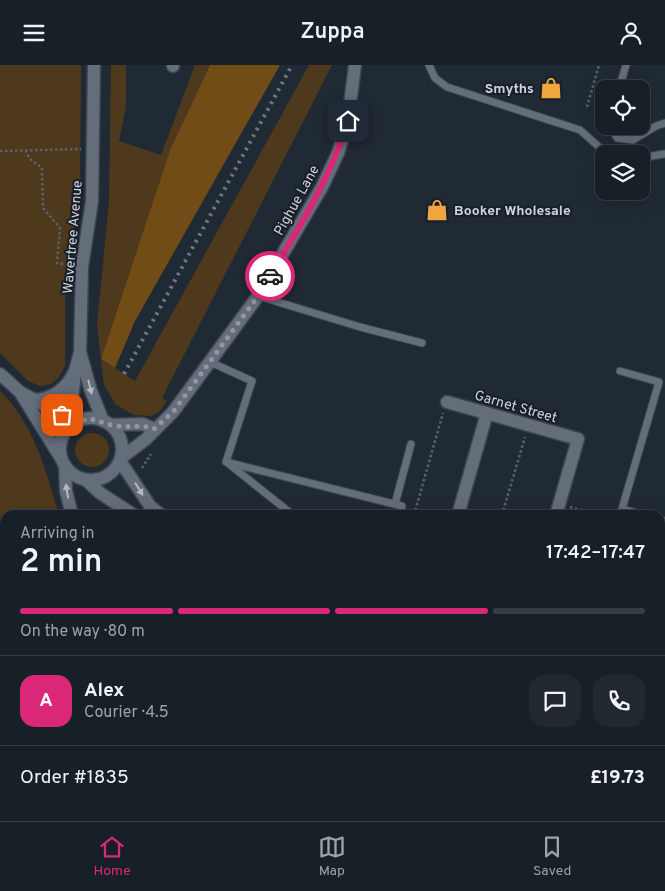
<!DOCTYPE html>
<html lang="en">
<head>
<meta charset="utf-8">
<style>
  body { margin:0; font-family:Overpass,sans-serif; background:#21282f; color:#f1f3f6; height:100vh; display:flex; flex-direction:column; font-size:19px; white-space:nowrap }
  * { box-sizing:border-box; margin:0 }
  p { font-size:16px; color:#9fa3a7 }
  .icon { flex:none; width:28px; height:28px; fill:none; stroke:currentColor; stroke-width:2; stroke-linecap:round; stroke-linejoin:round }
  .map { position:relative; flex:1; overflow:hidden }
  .details { position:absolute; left:0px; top:445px; width:665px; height:311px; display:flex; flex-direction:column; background:#182027; border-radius:15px 15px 0 0; box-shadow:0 5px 20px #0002,0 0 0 1px #363e44 }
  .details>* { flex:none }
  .tools { position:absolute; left:595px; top:15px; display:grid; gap:10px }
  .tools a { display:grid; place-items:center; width:55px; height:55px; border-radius:10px; background:#182027; box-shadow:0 5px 20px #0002,0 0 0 1px #363e44; font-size:25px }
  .pin { position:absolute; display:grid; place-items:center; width:42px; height:42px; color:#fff; margin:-21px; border-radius:10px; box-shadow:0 2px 8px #0006 }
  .courier { position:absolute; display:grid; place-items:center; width:50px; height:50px; margin:-25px; border:4px solid #db2777; border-radius:50%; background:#fff; color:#222; box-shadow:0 1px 6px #0007 }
  .overview em { font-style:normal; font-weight:600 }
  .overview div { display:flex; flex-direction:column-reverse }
  .overview { display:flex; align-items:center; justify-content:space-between; height:85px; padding:0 20px }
  h1 { font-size:32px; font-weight:600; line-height:38px }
  .bar { display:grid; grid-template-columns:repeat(4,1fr); gap:8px 5px; align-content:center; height:60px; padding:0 20px }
  .bar i { height:6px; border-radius:4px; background:#363e44 }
  .bar .on { background:#db2777 }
  .bar p { grid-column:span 4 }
  .line { display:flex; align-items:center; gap:12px; padding:0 20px; border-top:1px solid #363e44 }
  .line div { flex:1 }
  .round { display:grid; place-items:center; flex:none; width:52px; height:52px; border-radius:15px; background:#21282f }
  header { display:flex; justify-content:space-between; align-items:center; height:65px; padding:0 20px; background:#182027; font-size:22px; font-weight:600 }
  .tabs { display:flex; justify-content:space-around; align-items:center; height:70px; border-top:1px solid #363e44; background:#182027; font-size:14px; color:#9fa3a7 }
  .tabs a { display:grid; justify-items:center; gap:2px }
  .tabs .on { color:#db2777 }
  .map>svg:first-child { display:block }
  .green { fill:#4f391d }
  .forest { fill:#714c17 }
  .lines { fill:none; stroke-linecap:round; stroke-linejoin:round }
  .service-casing { stroke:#3d444d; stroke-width:9 }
  .minor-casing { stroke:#3d444d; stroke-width:15 }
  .secondary-casing { stroke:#3d444d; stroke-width:15 }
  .path { stroke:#5a636c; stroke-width:2.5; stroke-dasharray:2.5 2.5; stroke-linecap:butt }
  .service { stroke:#636e7a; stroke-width:7 }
  .minor { stroke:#636e7a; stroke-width:12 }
  .secondary { stroke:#636e7a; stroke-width:12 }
  .rail { stroke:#707881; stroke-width:4; stroke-dasharray:2.5 5; stroke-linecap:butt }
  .oneway { fill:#b3bac3 }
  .done { stroke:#9198a1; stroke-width:5; stroke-dasharray:0 9 }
  .route { stroke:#db2777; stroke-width:6 }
  .labels { text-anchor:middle; stroke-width:4; stroke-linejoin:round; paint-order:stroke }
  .poi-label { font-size:14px; font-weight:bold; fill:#ced4db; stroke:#17202a; text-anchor:end }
  .street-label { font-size:14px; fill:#ced4db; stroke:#17202a }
</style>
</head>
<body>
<header><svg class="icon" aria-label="menu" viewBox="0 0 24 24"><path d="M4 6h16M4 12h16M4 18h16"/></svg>Zuppa<svg class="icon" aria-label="person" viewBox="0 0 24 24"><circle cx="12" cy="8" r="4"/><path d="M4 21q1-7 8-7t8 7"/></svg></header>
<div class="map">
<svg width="665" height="756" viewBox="0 0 665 756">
  <rect width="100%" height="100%" fill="#202a34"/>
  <!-- green -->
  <path class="green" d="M0 0H81L80 117 65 234V301L59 312 51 319 40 321 28 316 0 288Z
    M111 0H126V42L119 76 161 90 195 0H210L170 85 101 294 135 316 309 0H332L162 333 167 336 158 348 151 351 134 350 116 340 104 320 97 260 109 137Z
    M0 326C34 359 46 406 59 450H5V615L0 658Z
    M75 385a17 17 0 1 1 34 0a17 17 0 1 1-34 0Z
    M665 591V756H618L619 751H660V608Z"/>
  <!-- forest -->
  <path class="forest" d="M210 0H280L135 256 115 303 101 294 170 85Z"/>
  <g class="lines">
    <!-- service casing -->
    <g class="service-casing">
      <path id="service" d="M429 0 435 13 447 22 580 65 607 89
        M619 24 626 0
        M610 61 617 73 633 75 656 61 665 58
        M641 93 664 89
        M258 231 360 262 422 278
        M208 296 252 316 226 397 402 441 400 450
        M620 306 659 317 622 444 644 450
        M229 399 293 450
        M395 439 411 379
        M660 455 665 456
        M171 751 176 756
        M139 756 140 751
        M412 756 413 751"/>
    </g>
    <!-- minor casing -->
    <g class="minor-casing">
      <path id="minor" d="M173 1V0
        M80 287 91 326 103 356
        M447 337 578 374 556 450
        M75 359 72 336 75 306 80 287 82 202 92 136 94 0
        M110 360 143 359 154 364
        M121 393 146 374 173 347 258 231 322 122 338 88 348 56 355 0
        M65 401 66 426 72 450
        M458 450 487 348
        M660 512 665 513
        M233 751 237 756
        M86 756V751
        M294 756 295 751
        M373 756 375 751
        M468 756 470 751
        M565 756 567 751"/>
    </g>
    <!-- secondary casing -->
    <g class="secondary-casing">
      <path id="secondary" d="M0 309 20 327 61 393
        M20 327 62 350 73 360
        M36 335C55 333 67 323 75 306
        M60 384a31 31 0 1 1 62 0a31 31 0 1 1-62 0Z
        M120 396 150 441 161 450
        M86 415 100 428 134 450
        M524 751 530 756"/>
    </g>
    <!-- path -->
    <path class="path" d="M587 42 599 0
      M26 85 29 93 42 103 43 143 60 163 57 198 69 200
      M0 86 81 84
      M142 403 151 389
      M570 442 597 450
      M414 450 443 348
      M502 450 525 372
      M660 470 665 471
      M660 600 665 583
      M660 698 665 677
      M660 707 665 702
      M648 751V756"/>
    <!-- service -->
    <use href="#service" class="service"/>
    <!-- minor -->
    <use href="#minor" class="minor"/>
    <!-- secondary -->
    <use href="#secondary" class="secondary"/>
    <!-- rail -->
    <path class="rail" d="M124 309 292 0"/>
  </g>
  <!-- one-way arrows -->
  <defs><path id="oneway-solid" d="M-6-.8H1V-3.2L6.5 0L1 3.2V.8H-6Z" transform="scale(1.25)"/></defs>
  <g class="oneway">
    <use href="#oneway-solid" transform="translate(90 322) rotate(76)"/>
    <use href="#oneway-solid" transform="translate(139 424) rotate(58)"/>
    <use href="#oneway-solid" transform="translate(67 426) rotate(-99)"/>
  </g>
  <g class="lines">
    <!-- done -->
    <path class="done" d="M62 350 73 360C92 349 94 356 111 360 126 364 138 358 154 364L173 347 258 231 270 211"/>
    <!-- route -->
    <path class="route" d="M270 211C300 161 331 112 348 56"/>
  </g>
  <!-- icons -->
  <defs>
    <g id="shop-bare" transform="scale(1.725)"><path d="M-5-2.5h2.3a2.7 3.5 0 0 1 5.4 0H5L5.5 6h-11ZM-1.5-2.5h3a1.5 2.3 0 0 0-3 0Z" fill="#f0a63f" stroke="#17202a" stroke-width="2.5" paint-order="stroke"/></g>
  </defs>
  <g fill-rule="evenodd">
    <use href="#shop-bare" x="551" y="23"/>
    <use href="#shop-bare" x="437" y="145"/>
  </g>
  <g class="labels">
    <!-- poi labels -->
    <g class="poi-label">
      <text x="534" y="28">Smyths</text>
      <text x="454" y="150" text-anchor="start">Booker Wholesale</text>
    </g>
    <!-- street labels -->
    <g class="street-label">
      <text transform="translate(296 135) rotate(-61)" y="5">Pighue Lane</text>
      <text transform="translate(72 172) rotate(-85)" y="5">Wavertree Avenue</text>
      <text transform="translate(516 341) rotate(16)" y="5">Garnet Street</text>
    </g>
  </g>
</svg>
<div class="tools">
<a><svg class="icon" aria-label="locate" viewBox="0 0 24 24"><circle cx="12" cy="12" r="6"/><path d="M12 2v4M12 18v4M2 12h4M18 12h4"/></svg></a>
<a><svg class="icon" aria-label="layers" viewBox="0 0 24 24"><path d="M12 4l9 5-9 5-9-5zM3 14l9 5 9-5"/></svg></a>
</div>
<div class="pin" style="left:62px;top:350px;background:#ea580c"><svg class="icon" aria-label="bag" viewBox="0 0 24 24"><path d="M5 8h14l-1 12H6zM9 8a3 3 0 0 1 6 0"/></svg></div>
<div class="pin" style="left:348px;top:56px;background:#1f2937"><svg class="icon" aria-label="home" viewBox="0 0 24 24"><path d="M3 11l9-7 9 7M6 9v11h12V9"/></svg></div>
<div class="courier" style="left:270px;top:211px"><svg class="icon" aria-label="car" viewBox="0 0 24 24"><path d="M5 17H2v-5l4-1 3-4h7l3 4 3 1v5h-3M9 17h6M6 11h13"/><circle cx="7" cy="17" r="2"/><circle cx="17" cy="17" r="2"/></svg></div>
<section class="details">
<div class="overview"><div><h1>2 min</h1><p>Arriving in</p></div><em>17:42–17:47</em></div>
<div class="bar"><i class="on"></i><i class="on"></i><i class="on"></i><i></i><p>On the way · 80 m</p></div>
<div class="line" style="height:90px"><b class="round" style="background:#db2777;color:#fff">A</b><div><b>Alex</b><p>Courier · 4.5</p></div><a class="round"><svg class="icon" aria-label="chat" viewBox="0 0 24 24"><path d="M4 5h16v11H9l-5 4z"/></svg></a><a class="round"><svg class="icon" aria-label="phone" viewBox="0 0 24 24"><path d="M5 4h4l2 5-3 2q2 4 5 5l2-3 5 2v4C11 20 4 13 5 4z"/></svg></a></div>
<div class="line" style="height:65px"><div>Order #1835</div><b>£19.73</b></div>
</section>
</div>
<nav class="tabs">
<a class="on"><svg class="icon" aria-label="home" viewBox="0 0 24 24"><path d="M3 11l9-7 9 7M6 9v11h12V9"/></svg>Home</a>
<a><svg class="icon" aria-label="map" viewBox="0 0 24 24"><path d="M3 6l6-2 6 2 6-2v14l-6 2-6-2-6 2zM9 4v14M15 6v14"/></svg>Map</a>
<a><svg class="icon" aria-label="saved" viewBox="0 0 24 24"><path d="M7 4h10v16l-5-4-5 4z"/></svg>Saved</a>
</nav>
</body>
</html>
